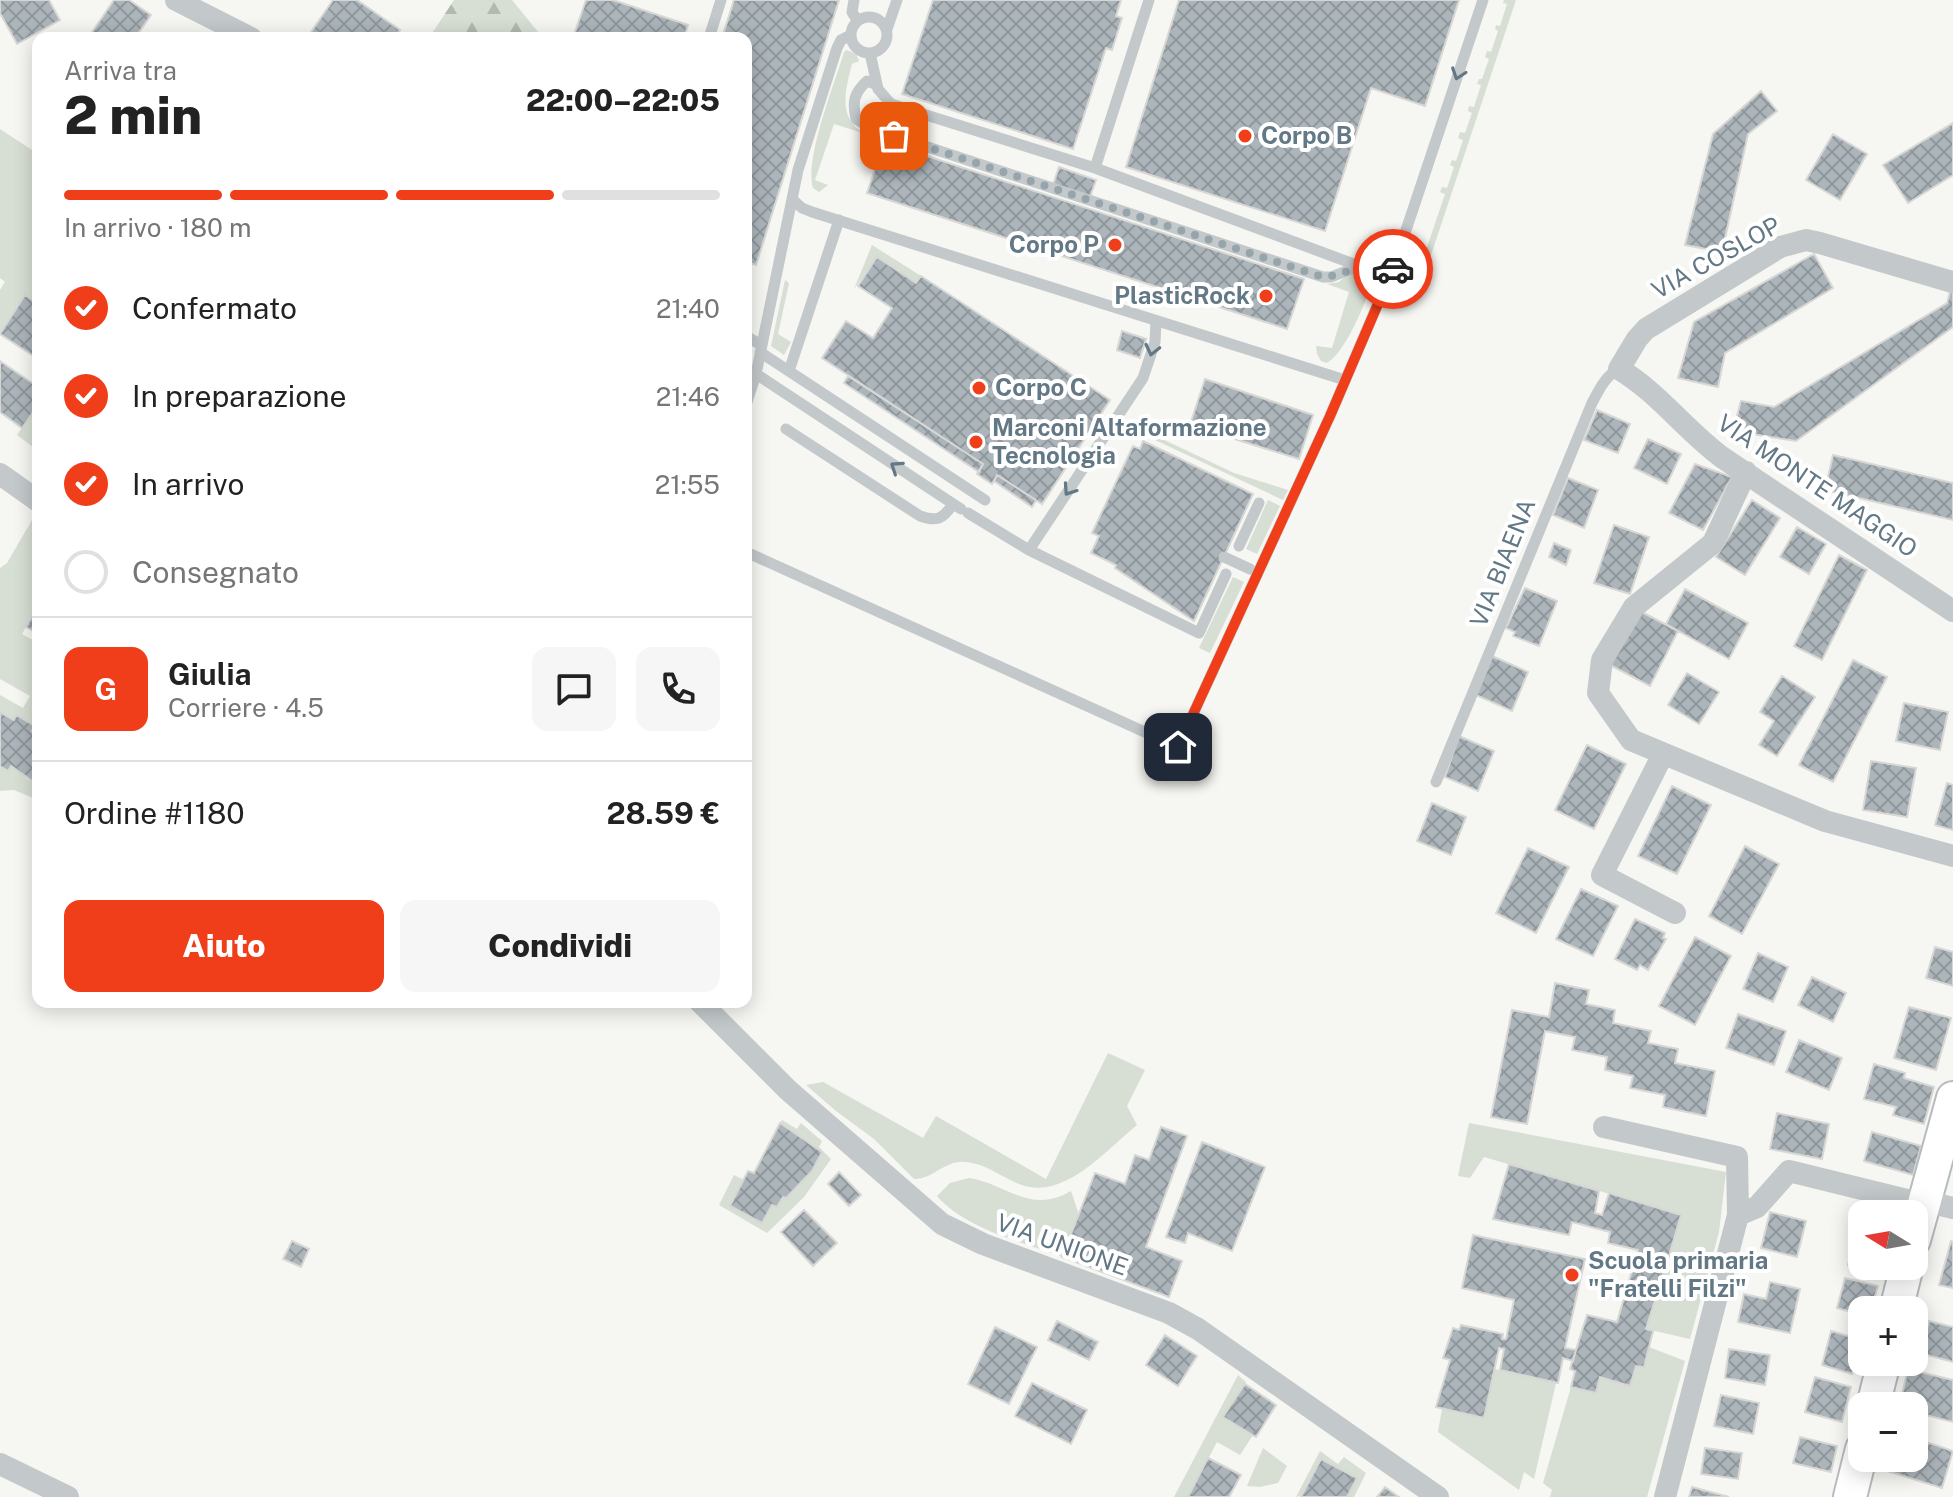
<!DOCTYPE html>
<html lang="it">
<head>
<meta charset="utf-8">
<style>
  body { margin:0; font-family:"Public Sans",sans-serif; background:#f6f6f6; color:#222; height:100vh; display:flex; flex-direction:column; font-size:30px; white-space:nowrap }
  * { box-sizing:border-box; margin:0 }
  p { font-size:26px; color:#767676 }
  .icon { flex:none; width:44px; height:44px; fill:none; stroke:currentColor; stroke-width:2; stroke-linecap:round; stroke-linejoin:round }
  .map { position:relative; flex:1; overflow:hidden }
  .side { position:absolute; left:32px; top:32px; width:720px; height:976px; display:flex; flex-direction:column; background:#fff; border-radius:16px; box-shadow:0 4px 20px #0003 }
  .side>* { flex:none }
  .needle { width:52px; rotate:281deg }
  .tools { position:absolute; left:1848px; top:1200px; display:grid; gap:16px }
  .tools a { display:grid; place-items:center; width:80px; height:80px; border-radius:16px; background:#fff; box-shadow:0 4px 20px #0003; font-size:40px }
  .pin { position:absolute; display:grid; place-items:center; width:68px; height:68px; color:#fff; margin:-34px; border-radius:16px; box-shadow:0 4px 12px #0006 }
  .courier { position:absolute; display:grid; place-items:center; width:80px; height:80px; margin:-40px; border:6px solid #ef3e19; border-radius:50%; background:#fff; color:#222; box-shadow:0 2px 10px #0007 }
  .overview em { font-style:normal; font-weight:800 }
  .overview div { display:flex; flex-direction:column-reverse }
  .overview { display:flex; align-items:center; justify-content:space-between; height:136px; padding:0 32px }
  h1 { font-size:52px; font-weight:800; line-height:60px }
  .bar { display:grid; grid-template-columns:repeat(4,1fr); gap:12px 8px; align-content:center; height:96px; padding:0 32px }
  .bar i { height:10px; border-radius:6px; background:#e0e0e0 }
  .bar .current { background:#ef3e19 }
  .bar p { grid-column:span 4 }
  .line { display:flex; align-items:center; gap:20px; padding:0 32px; border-top:2px solid #e0e0e0 }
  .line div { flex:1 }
  .round { display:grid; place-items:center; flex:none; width:84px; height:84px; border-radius:16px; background:#f6f6f6 }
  ol { padding:0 32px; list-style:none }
  li { display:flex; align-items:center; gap:24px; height:88px }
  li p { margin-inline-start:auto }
  li .icon { padding:8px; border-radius:50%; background:#ef3e19; color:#fff; stroke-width:4 }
  li:last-child { color:#767676 }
  li i { width:44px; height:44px; border:4px solid #e0e0e0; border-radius:50% }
  .action { display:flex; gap:16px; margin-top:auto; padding:16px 32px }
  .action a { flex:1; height:92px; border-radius:16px; background:#ef3e19; color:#fff; font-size:32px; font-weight:800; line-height:92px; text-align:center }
  .action a+a { background:#f6f6f6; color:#222 }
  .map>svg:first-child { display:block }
  .grass { fill:#d7ded3 }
  .forest { fill:url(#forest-firs) }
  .building { fill:url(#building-cross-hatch); stroke:#d7d7d5; stroke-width:2 }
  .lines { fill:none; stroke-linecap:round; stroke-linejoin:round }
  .secondary-casing { stroke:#b5bbbf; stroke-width:36 }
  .lane { stroke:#c3c8ca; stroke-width:11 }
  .street { stroke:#c3c8ca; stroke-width:22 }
  .secondary { stroke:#fff; stroke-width:32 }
  .lane-bridge { stroke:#c3c8ca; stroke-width:11 }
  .oneway { stroke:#637885 }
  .done { stroke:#96a4ab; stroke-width:8; stroke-dasharray:0 14.4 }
  .route { stroke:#ef3e19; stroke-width:10 }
  .poi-dot { fill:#ef3e19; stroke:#fff; stroke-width:3 }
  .labels { text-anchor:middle; stroke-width:8; stroke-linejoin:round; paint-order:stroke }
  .poi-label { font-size:24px; font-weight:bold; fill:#637885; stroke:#fff; text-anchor:start }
  .street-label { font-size:24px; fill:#637885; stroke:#fff }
</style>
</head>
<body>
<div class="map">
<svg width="1953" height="1497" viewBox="0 0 1953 1497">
  <defs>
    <pattern id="forest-firs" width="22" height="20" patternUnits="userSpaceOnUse" patternTransform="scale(2)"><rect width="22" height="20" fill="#d7ded3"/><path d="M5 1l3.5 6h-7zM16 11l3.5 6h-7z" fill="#b2b9b1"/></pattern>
    <pattern id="building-cross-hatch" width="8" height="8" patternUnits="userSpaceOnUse" patternTransform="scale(2)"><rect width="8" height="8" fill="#acb5ba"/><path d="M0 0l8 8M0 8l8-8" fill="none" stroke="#90989d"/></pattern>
  </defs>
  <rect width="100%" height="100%" fill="#f6f6f2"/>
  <!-- grass -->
  <path class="grass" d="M1504 0H1516L1430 258 1424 256 1445 194 1440 192 1442 187 1447 188 1454 167 1450 165 1452 160 1456 161 1463 140 1458 138 1460 132 1465 133 1472 113 1468 111 1469 106 1474 107 1481 85 1477 84 1479 79H1482L1489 59 1485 57 1487 51 1491 52 1498 31 1495 29 1496 25 1500 26 1507 4 1503 3Z
    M847 50 856 54 859 61 852 64C846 88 837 117 863 133L834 124 815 180 828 185 819 192 813 188C804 159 835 83 844 52Z
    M0 129 38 154V304L25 296 0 333V290L5 282 0 278Z
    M872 245 921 276 916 283 877 257 854 289Z
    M1376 269C1371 291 1347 352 1327 363L1321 361 1317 354 1316 346 1332 348 1349 292 1327 284 1339 282 1351 271Z
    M785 280 789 283 778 334 791 342 784 355 771 346Z
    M38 405V439L33 447 17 435Z
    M1139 428 1234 473 1288 490 1283 500 1138 432Z
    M1268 500 1280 506 1257 554 1246 549Z
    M32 520 38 525V605L22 634 38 643V661L32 671 38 675V735L32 731 35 726 16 716 14 720 0 712V695L23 708 30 696 0 679V568L7 563Z
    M1233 577 1244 582 1210 653 1199 648Z
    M0 766 8 771 11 766 26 775 25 778 38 785V800L14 790 0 791Z
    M1108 1053 1145 1070 1127 1106 1137 1125C1107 1149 1065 1200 1022 1185 1002 1178 986 1163 965 1162 945 1160 932 1180 914 1179L874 1139 836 1111 806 1085 823 1082 923 1138 936 1116 1046 1179Z
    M782 1120 797 1129 801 1123 822 1141 819 1147 831 1159 804 1197 767 1233 719 1205 734 1175 744 1180 730 1206 762 1222 772 1205 777 1207 783 1197 786 1198 812 1171 822 1152 780 1123Z
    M1469 1123 1726 1172 1719 1232 1690 1339 1646 1329 1681 1215 1484 1157 1470 1178 1458 1176Z
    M969 1178C1007 1184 1030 1215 1071 1191L1079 1215 1062 1257C1021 1241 967 1230 937 1196L950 1183Z
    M1649 1347 1685 1361 1647 1497H1550L1552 1490 1543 1483 1571 1387 1595 1393 1600 1377 1630 1386 1636 1366 1644 1367Z
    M1495 1369 1556 1383 1534 1479 1524 1472 1519 1490 1438 1432 1442 1409 1484 1417Z
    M1238 1375 1246 1382 1224 1417 1253 1435 1240 1455 1217 1442 1188 1497H1174Z
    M1263 1448 1287 1466 1278 1483 1260 1487 1247 1486Z
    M1320 1451 1338 1464 1344 1457 1366 1473 1354 1497H1347L1357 1478 1296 1497Z"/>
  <!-- forest -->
  <path class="forest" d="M454 0H512L543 38H429Z"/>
  <!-- building -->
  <path class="building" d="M0 0H49L60 20 17 44 0 13Z
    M114 0H129L151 15 135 38H88Z
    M333 0H357L400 30 395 38H307Z
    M586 0H613L688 25 684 38H573Z
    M734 0H839L756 265 746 262V38H722Z
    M933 0H1121L1116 16 1122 18 1112 50 1106 48 1073 149 902 94Z
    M1179 0H1459L1425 106 1371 88 1325 231 1126 167Z
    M1761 91 1777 111 1748 134 1722 252 1685 245 1713 134Z
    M1953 123V175L1908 203 1883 165Z
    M1833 134 1867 154 1840 200 1806 180Z
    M884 142 1304 279 1287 329 867 193Z
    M1059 167 1096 180 1090 197 1053 185Z
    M1814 254 1833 288 1725 353 1718 387 1678 378 1694 322Z
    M877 257 916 283 921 276 1110 400 1042 504 997 475 992 484 977 474 983 464 822 358 846 321 873 338 892 308 858 286Z
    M1953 280V327L1796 441 1733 431 1741 401 1774 407 1947 303Z
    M25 295 38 304V359L0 334Z
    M1122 331 1146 339 1140 358 1117 350Z
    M0 361 38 387V405L22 428 0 412Z
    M848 376 983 464 979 472 844 383Z
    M1205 379 1313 415 1299 459 1190 425Z
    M1597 410 1630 424 1618 453 1584 440Z
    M1648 439 1681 454 1667 484 1634 468Z
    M1143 441 1253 494 1194 621 1115 568 1116 565 1091 553 1099 536 1092 533 1133 446 1140 449Z
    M1833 455 1953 483V520L1825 490Z
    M1695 464 1732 477 1703 530 1669 513Z
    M997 475 1036 500 1032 507 994 481Z
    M1568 478 1598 490 1584 528 1553 515Z
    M1752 500 1780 518 1745 575 1716 557Z
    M1614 525 1649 537 1630 594 1594 583Z
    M1797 527 1826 544 1809 574 1780 557Z
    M1554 543 1571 550 1566 565 1549 557Z
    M1839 555 1867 570 1822 660 1794 646Z
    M1525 588 1557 601 1539 646 1513 636 1515 632 1506 628Z
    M1685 589 1748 623 1729 659 1666 624Z
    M38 605V634L26 627Z
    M1638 610 1678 631 1650 686 1610 665Z
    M1492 656 1528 672 1512 711 1476 695Z
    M1853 660 1887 677 1833 782 1799 765Z
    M1687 673 1719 692 1699 724 1668 705Z
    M1782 676 1815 697 1777 756 1759 745 1774 721 1760 712Z
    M1904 703 1948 712 1940 750 1896 741Z
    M0 712 14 720 16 715 35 726 32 731 38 735V785L11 766 8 771 0 766Z
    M1459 736 1494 751 1478 791 1445 777Z
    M1587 745 1626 764 1594 829 1555 810Z
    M1871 761 1916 768 1907 817 1863 810Z
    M1947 783 1953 785V830L1935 825Z
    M1672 786 1711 805 1677 874 1638 856Z
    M1432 803 1466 817 1451 855 1417 841Z
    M1745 846 1779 864 1742 934 1709 916Z
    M1528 848 1569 867 1536 933 1496 913Z
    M1581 889 1618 906 1593 956 1556 939Z
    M1635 919 1665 933 1663 938 1666 939 1648 970 1640 965 1637 970 1615 959Z
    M1695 937 1731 956 1695 1025 1659 1006Z
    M1935 947 1953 952V986L1926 978Z
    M1758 953 1788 967 1773 1002 1743 989Z
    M1812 977 1846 993 1833 1022 1798 1005Z
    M1555 983 1589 990 1586 1004 1615 1010 1613 1023 1651 1031 1648 1043 1678 1049 1675 1063 1715 1071 1706 1116 1663 1107 1665 1095 1630 1088 1633 1076 1605 1070 1607 1057 1572 1050 1575 1037 1545 1031 1527 1124 1491 1117 1512 1010 1549 1017Z
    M1909 1007 1951 1018 1936 1070 1894 1058Z
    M1738 1014 1786 1031 1774 1065 1726 1048Z
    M1799 1040 1842 1058 1829 1090 1786 1072Z
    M1874 1064 1905 1073 1904 1078 1934 1087 1924 1124 1893 1115 1896 1107 1864 1099Z
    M1777 1113 1829 1124 1822 1159 1770 1149Z
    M780 1123 822 1152 812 1171 786 1198 783 1197 777 1207 772 1205 762 1223 730 1206 748 1171 754 1173Z
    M1161 1127 1187 1136 1146 1247 1182 1261 1169 1297 1062 1257 1095 1173 1125 1184 1135 1155 1149 1160Z
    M1872 1132 1921 1146 1913 1175 1864 1161Z
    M1202 1142 1265 1167 1232 1251 1188 1233 1185 1243 1166 1237Z
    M1509 1164 1599 1191 1595 1213 1602 1215 1609 1193 1681 1215 1669 1256 1647 1252 1645 1259 1666 1265 1646 1329 1653 1331 1644 1367 1636 1366 1630 1386 1600 1377 1596 1393 1571 1387 1575 1371 1570 1369 1587 1315 1617 1322 1638 1250 1608 1243 1610 1232 1572 1222 1569 1235 1493 1219Z
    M839 1172 861 1195 849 1206 828 1184Z
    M804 1210 837 1243 813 1266 781 1232Z
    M1770 1212 1806 1221 1797 1257 1761 1248Z
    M1860 1223H1862V1266H1884L1882 1274 1848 1265Z
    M1473 1235 1585 1259 1565 1348 1576 1350 1573 1361 1563 1358 1558 1383 1500 1370 1504 1349 1499 1348 1484 1418 1436 1407 1450 1360 1443 1358 1453 1328 1459 1330 1461 1325 1503 1334 1502 1339H1506L1514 1300 1462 1288Z
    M292 1241 309 1249 301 1267 283 1259Z
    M1951 1241 1953 1242V1288L1939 1285Z
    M1845 1278 1878 1286 1871 1310H1862V1315L1837 1308Z
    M1770 1282 1800 1289 1790 1333 1738 1322 1744 1294 1766 1299Z
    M1057 1321 1098 1342 1089 1360 1048 1340Z
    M1929 1321 1953 1327V1362L1920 1353Z
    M995 1327 1037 1347 1009 1404 968 1384Z
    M1831 1331 1855 1338 1854 1341 1862 1343 1857 1363 1855 1362 1852 1374 1822 1365Z
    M1165 1335 1197 1356 1178 1386 1146 1365Z
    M1729 1349 1770 1355 1765 1385 1725 1378Z
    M1908 1369 1953 1380V1422L1914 1412V1406H1899Z
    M1815 1377 1851 1387 1842 1422 1805 1412Z
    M1032 1383 1087 1410 1071 1444 1015 1416Z
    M1245 1384 1276 1405 1256 1437 1223 1417Z
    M1721 1395 1759 1403 1753 1434 1714 1426Z
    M1800 1437 1837 1446 1831 1472 1793 1463Z
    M1914 1438 1953 1451 1942 1488 1884 1470 1887 1458H1914Z
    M1705 1448 1742 1453 1738 1479 1701 1474Z
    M1208 1458 1241 1475 1229 1497H1188Z
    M1321 1459 1357 1478 1347 1497H1301Z
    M1385 1487 1399 1497H1377Z
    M1692 1487 1729 1497H1689Z"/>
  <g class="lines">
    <!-- secondary casing -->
    <g class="secondary-casing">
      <path id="secondary" d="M1914 1240 1953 1098
        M1896 1310 1907 1266
        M1873 1406 1884 1362
        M1850 1497 1862 1449"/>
    </g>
    <!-- lane -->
    <path class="lane" d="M854 0 852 12 857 20
      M851 35a18 18 0 1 1 36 0a18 18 0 1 1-36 0Z
      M887 29 897 0
      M709 38 721 0
      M870 53 878 89 891 104 1095 168 1359 266H1394
      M877 85 867 81C854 93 852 102 856 119L873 129 1323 277H1331L1359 266
      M1095 168 1149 0
      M792 199 802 208 812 212 1345 380
      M746 336 761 345
      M760 352 985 500
      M789 371 839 220
      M756 374 961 509
      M746 405 756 374 798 170 837 48 841 40 851 35
      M786 429 920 516C937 522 943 519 953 504
      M968 513 1029 550 1143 378 1155 342 1156 321
      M1239 546 1259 503
      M1029 550 1199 633 1226 574
      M746 552 1178 747 1330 416 1394 266 1483 0
      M1436 782 1592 403C1599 390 1605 376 1619 369"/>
    <!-- street -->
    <path class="street" d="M176 0 251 38
      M1952 282 1820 243 1806 240 1780 247 1646 329 1637 339 1619 369C1659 393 1686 431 1723 458L1953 611
      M1746 472 1713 543 1634 607 1602 660 1598 693 1631 740 1825 821 1953 856
      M0 474 38 501
      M1663 754 1602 875 1675 913
      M700 1002 788 1090 942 1224 983 1244 1169 1313 1198 1329 1438 1497
      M1604 1127 1737 1157 1738 1215 1665 1497
      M1925 1201 1953 1208
      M1738 1215 1757 1207 1789 1171 1923 1204
      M0 1464 68 1497"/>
    <!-- secondary -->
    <use href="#secondary" class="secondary"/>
    <!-- lane-bridge -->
    <path class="lane-bridge" d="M1224 557 1250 569"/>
  </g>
  <!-- one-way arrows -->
  <defs><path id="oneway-chevron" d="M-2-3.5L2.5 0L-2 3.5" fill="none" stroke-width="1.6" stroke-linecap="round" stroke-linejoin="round" transform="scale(2)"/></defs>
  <g class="oneway">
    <use href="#oneway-chevron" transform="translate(1458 74) rotate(109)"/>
    <use href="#oneway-chevron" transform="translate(1152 350) rotate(103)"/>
    <use href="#oneway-chevron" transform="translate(896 467) rotate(-146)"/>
    <use href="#oneway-chevron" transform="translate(1069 490) rotate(124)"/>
  </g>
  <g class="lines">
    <!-- done -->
    <path class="done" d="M894 136 1323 277 1338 275 1359 266H1394L1393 269"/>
    <!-- route -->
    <path class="route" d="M1178 747 1330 416 1393 269"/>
  </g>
  <!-- markers -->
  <g class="poi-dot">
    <circle cx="1245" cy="136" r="8"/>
    <circle cx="1115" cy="245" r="8"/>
    <circle cx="1266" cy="296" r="8"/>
    <circle cx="979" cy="388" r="8"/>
    <circle cx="976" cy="442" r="8"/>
    <circle cx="1572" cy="1275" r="8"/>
  </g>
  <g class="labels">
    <!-- poi labels -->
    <g class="poi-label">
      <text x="1261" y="144">Corpo B</text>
      <text x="1099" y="253" text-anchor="end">Corpo P</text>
      <text x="1250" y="304" text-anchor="end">PlasticRock</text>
      <text x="995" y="396">Corpo C</text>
      <text x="992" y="436">Marconi Altaformazione<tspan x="992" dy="28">Tecnologia</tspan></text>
      <text x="1588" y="1269">Scuola primaria<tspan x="1588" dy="28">"Fratelli Filzi"</tspan></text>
    </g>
    <!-- street labels -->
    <g class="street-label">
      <text transform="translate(1716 258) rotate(-29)" y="8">VIA COSLOP</text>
      <text transform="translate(1817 486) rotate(34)" y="8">VIA MONTE MAGGIO</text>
      <text transform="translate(1503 563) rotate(-68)" y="8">VIA BIAENA</text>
      <text transform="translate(1062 1245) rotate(20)" y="8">VIA UNIONE</text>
    </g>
  </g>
</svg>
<div class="tools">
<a><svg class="needle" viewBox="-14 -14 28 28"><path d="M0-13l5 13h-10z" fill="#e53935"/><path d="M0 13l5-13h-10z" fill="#767676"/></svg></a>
<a>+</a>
<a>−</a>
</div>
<div class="pin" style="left:894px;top:136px;background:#ea580c"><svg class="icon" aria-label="bag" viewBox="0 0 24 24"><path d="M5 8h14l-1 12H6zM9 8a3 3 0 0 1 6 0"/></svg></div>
<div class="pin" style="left:1178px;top:747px;background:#1f2937"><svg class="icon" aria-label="home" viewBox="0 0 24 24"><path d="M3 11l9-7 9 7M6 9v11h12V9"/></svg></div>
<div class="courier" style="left:1393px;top:269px"><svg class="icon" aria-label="car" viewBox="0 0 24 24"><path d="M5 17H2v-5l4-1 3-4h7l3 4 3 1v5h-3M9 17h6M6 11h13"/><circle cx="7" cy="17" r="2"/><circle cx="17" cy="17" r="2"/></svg></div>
<section class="side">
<div class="overview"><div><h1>2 min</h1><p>Arriva tra</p></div><em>22:00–22:05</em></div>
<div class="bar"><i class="current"></i><i class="current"></i><i class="current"></i><i></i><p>In arrivo · 180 m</p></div>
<ol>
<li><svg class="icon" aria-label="check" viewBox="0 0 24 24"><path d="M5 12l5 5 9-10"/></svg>Confermato<p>21:40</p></li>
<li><svg class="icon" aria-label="check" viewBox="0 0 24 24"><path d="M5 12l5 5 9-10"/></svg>In preparazione<p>21:46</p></li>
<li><svg class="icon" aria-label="check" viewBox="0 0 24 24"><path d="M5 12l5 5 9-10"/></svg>In arrivo<p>21:55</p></li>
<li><i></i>Consegnato</li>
</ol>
<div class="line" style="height:144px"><b class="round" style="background:#ef3e19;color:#fff">G</b><div><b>Giulia</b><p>Corriere · 4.5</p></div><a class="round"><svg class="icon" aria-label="chat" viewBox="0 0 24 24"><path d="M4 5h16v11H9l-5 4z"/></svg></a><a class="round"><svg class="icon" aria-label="phone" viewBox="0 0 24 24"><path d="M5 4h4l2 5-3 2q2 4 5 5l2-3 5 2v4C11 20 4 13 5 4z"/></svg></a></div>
<div class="line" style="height:104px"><div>Ordine #1180</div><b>28.59 €</b></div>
<div class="action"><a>Aiuto</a><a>Condividi</a></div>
</section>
</div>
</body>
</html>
